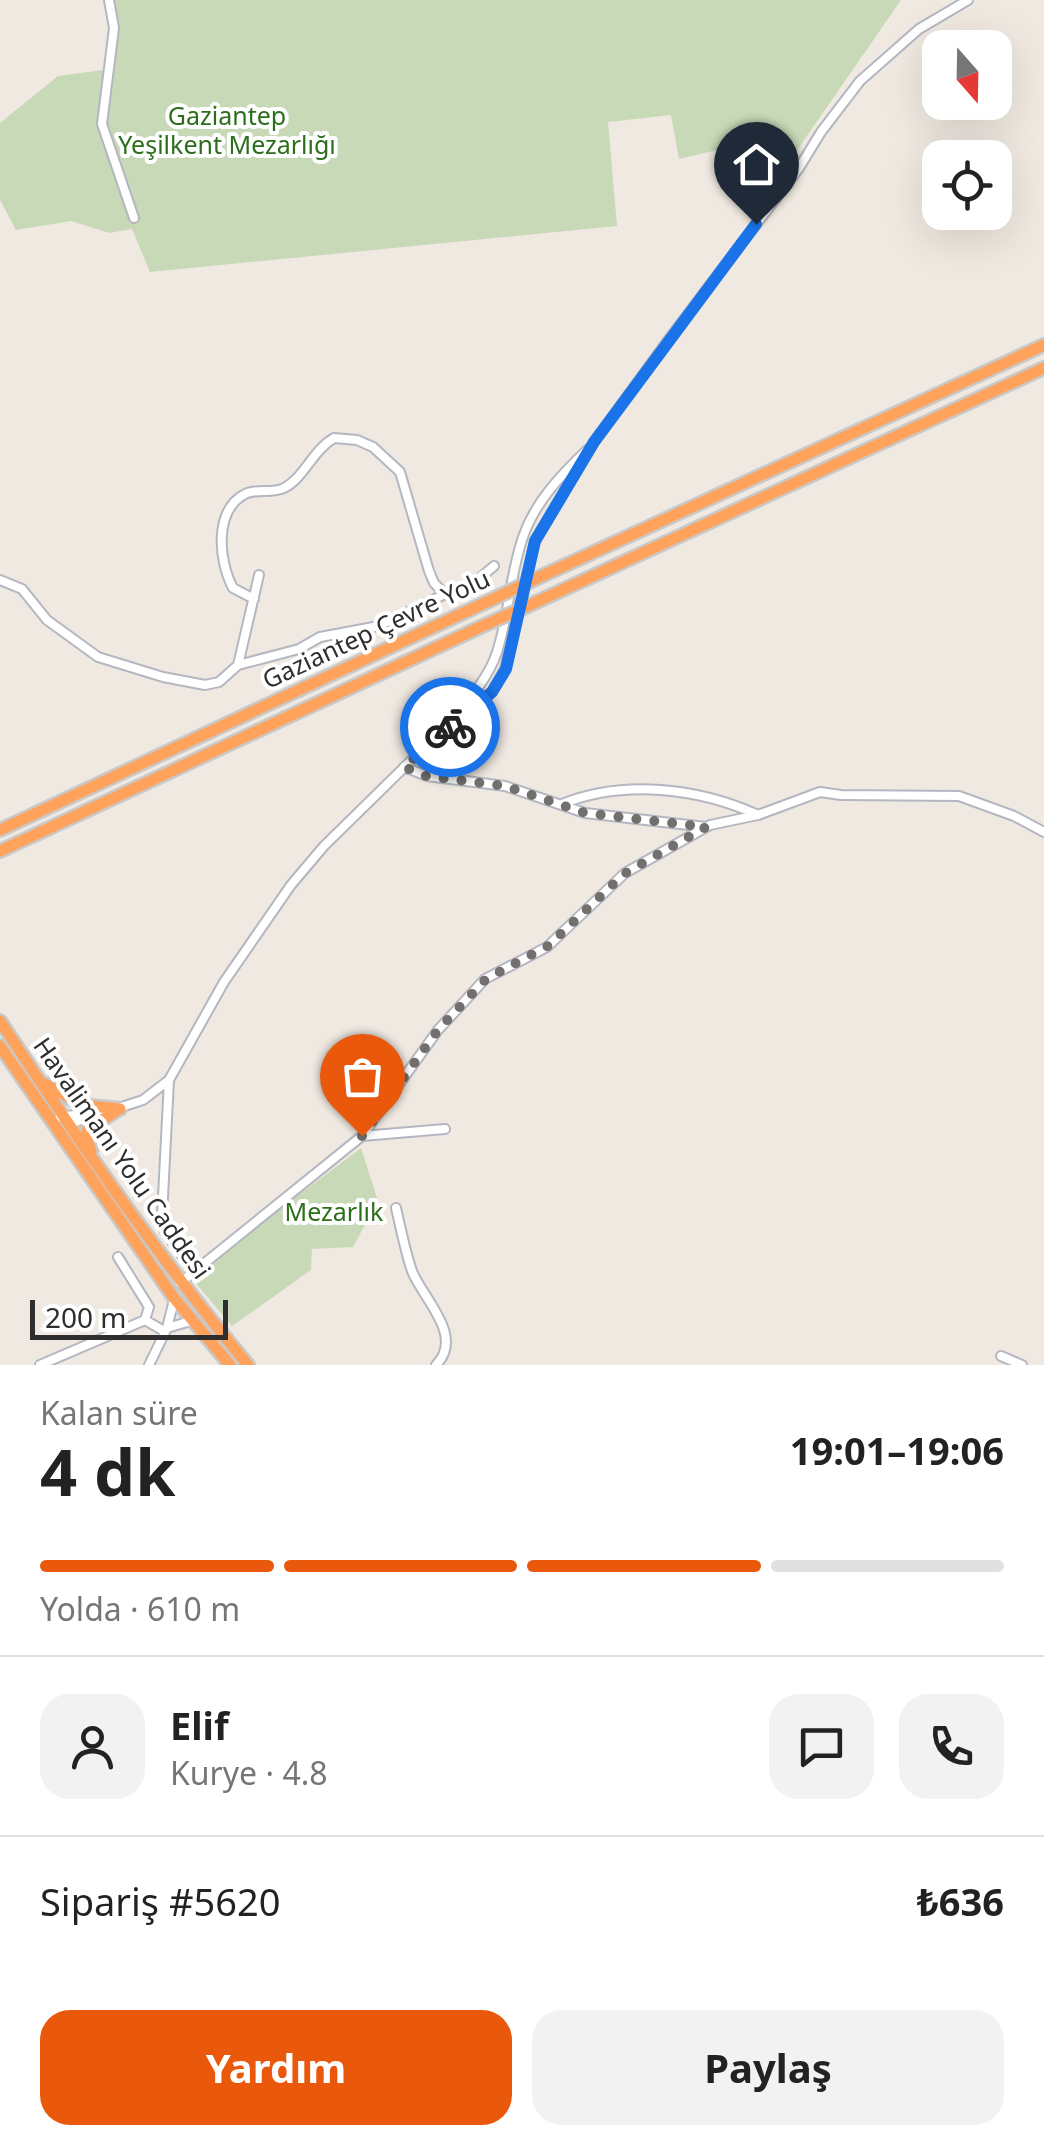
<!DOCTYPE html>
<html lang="tr">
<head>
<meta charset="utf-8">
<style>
  body { margin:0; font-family:"Noto Sans",sans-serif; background:#f2f2f2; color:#222; height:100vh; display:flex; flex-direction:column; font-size:38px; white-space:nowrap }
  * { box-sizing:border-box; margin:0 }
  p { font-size:32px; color:#767676 }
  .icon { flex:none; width:55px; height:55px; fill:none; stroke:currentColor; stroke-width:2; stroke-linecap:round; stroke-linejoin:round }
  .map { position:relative; height:1365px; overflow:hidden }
  .details { display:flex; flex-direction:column; background:#fff; flex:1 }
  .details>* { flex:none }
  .needle { width:65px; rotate:160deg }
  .tools { position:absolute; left:922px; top:30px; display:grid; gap:20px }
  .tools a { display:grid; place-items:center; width:90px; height:90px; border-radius:20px; background:#fff; box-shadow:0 10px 40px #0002; font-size:50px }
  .scale { position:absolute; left:30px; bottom:25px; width:198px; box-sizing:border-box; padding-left:10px; border:5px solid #2e2e2e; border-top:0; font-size:28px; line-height:35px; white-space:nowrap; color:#2e2e2e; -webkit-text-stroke:8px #fff; paint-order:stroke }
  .pin { position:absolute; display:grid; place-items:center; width:85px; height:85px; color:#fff; margin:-102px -42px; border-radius:50% 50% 50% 0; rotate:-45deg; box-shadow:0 0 10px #0007 }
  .pin .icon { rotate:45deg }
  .courier { position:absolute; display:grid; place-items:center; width:100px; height:100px; margin:-50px; border:8px solid #1a73e8; border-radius:50%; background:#fff; color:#222; box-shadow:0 2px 12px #0007 }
  .summary em { font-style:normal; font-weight:700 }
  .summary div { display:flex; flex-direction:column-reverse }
  .summary { display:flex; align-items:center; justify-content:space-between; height:170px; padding:0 40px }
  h1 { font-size:65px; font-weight:700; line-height:75px }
  .bar { display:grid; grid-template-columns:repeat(4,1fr); gap:15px 10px; align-content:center; height:120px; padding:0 40px }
  .bar i { height:12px; border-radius:8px; background:#e0e0e0 }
  .bar .current { background:#ea580c }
  .bar p { grid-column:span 4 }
  .line { display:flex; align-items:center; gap:25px; padding:0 40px; border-top:2px solid #e0e0e0 }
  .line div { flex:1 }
  .round { display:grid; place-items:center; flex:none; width:105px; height:105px; border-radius:30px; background:#f2f2f2 }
  .action { display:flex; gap:20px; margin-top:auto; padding:20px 40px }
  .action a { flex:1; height:115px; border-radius:30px; background:#ea580c; color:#fff; font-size:40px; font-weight:700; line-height:115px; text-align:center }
  .action a+a { background:#f2f2f2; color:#222 }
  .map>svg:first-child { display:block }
  .cemetery { fill:#c8d9b8 }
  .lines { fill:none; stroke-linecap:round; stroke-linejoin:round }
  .minor-casing { stroke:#b4b7c1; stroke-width:12 }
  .highway-casing { stroke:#c9c9c9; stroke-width:16 }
  .minor { stroke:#fff; stroke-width:8 }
  .highway { stroke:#ffa35c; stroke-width:11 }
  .highway-bridge-casing { stroke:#c9c9c9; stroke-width:16; stroke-linecap:butt }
  .highway-bridge { stroke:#ffa35c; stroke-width:11 }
  .done { stroke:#726f6d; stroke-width:10; stroke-dasharray:0 18 }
  .route { stroke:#1a73e8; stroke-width:12 }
  .labels { text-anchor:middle; stroke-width:8; stroke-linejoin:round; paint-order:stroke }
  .park-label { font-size:25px; fill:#2c6e1b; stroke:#fff }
  .street-label { font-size:25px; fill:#2e2e2e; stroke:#fff }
</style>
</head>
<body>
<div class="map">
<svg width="1044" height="1365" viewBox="0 0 1044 1365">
  <rect width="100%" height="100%" fill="#efe9e1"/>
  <!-- cemetery -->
  <path class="cemetery" d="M112 0H901L757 208 738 145 679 159 671 115 608 122 617 226 150 272 132 229 109 233 71 221 16 230 0 200V123L58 76 111 69 118 34Z
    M361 1148 378 1201 353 1247 312 1249 311 1270 232 1326 194 1281 243 1237Z"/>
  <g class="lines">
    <!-- minor casing -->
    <g class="minor-casing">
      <path id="minor" d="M109 0 114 28 102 124 134 218
        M0 580 22 589 47 620 98 657 163 677 205 685 219 682 238 665 299 649 320 637 379 626 445 594 473 584 494 566
        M254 599 233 588C219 562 213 511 245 494 257 488 272 494 284 488 304 478 313 450 334 438L357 440 373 447 400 472 429 571 434 583 445 594
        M238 665 259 575
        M443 728C464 707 488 680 497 652 509 615 510 574 523 537 535 502 561 475 587 450
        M426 746 492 692 505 669 535 541 594 442 669 339 799 168 821 132 860 81 919 29 968 0
        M404 767 427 776 505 786 585 813 706 827
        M562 804C624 779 699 788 758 815
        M169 1080 162 1216 165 1232 195 1273
        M60 1117 96 1112
        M69 1124 143 1100 169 1080 224 982 291 885 324 846 427 745
        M362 1136 445 1129
        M396 1208C401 1229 405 1251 412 1271 423 1299 465 1336 436 1365
        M118 1257 149 1307 145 1320
        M180 1283 362 1136 438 1030 485 979 547 947 625 873 710 825 758 815 820 792 841 795 959 796 1014 816 1044 832
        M167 1328 194 1320
        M1001 1356 1022 1365
        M40 1365 145 1320 164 1331
        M149 1365 167 1328 174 1300"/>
    </g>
    <!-- highway casing -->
    <g class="highway-casing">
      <path id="highway" d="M531 581 1044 345
        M530 605 1044 368
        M0 830 491 600
        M0 851 487 624
        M0 1021C78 1140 157 1256 248 1365
        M0 1046 174 1298 230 1365
        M45 1084 82 1105 120 1109
        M91 1151 86 1136 88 1129 116 1111"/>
    </g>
    <!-- minor -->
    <use href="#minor" class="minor"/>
    <!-- highway -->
    <use href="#highway" class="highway"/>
    <!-- highway-bridge casing -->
    <g class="highway-bridge-casing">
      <path id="highway-bridge" d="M491 600 531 581
        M487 624 530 605"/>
    </g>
    <!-- highway-bridge -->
    <use href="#highway-bridge" class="highway-bridge"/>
  </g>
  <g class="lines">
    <!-- done -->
    <path class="done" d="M362 1136 438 1030 486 979 548 946 624 874 706 827 585 813 505 786 426 776 404 767 450 727"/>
    <!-- route -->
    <path class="route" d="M450 727 492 692 506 669 535 541 594 442 756 224"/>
  </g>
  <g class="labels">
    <!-- park labels -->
    <g class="park-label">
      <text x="227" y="125">Gaziantep<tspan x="227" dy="29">Yeşilkent Mezarlığı</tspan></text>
      <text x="334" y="1221">Mezarlık</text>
    </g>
    <!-- street labels -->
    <g class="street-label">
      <text transform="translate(376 629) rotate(-25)" y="9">Gaziantep Çevre Yolu</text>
      <text transform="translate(122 1158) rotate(55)" y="9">Havalimanı Yolu Caddesi</text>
    </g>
  </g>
</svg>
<div class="tools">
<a><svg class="needle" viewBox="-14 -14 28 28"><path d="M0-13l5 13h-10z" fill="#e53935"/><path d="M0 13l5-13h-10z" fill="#767676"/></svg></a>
<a><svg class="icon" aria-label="locate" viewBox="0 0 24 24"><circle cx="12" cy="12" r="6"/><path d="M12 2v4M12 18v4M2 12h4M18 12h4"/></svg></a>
</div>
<div class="scale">200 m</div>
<div class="pin" style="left:362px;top:1136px;background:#ea580c"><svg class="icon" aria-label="bag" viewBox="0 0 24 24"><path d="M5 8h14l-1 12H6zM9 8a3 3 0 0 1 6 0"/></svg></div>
<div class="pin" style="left:756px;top:224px;background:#1f2937"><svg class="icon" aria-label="home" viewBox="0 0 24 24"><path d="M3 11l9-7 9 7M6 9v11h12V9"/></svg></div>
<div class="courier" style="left:450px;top:727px"><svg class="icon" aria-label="bike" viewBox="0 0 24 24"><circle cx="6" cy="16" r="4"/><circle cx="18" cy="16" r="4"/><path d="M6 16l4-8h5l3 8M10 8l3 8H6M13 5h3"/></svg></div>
</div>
<section class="details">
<div class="summary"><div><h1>4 dk</h1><p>Kalan süre</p></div><em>19:01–19:06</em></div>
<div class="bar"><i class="current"></i><i class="current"></i><i class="current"></i><i></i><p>Yolda · 610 m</p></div>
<div class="line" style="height:180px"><a class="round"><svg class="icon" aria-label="person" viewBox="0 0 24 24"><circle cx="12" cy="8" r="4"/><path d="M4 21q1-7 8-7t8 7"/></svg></a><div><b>Elif</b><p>Kurye · 4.8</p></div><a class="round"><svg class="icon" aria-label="chat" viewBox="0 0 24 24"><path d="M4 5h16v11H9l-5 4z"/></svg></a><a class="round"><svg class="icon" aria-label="phone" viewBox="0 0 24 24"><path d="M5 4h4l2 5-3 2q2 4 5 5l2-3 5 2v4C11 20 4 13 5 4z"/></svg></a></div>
<div class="line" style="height:130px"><div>Sipariş #5620</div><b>₺636</b></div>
<div class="action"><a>Yardım</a><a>Paylaş</a></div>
</section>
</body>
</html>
